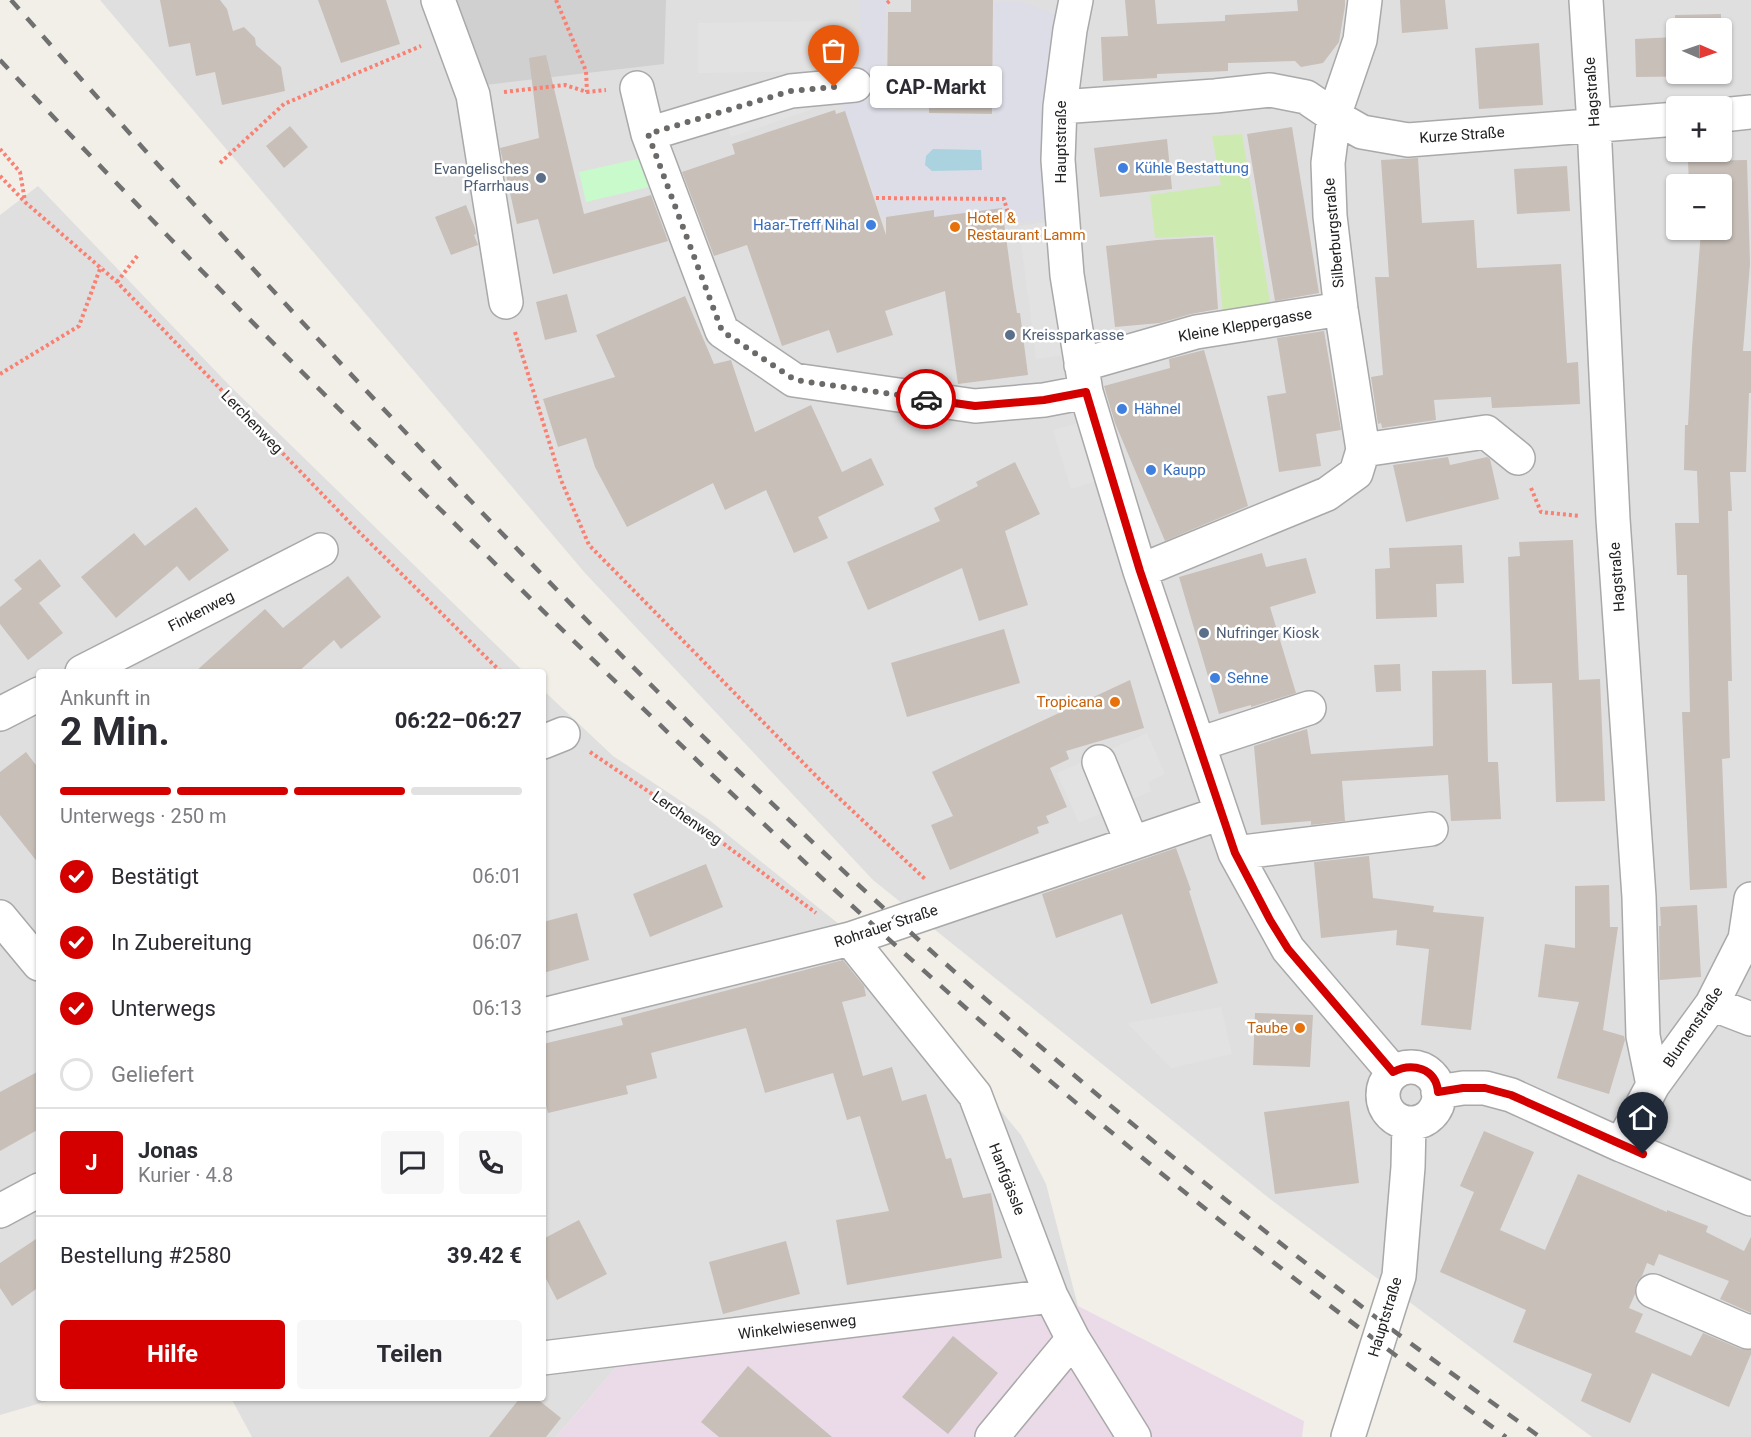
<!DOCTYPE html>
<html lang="de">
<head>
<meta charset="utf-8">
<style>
  body { margin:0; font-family:Roboto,sans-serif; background:#f7f7f7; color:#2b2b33; height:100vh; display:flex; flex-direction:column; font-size:22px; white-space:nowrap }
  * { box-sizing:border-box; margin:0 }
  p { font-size:20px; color:#7c7c81 }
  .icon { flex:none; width:33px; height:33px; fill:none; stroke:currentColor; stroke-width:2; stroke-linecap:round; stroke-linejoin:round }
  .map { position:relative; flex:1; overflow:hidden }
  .drawer { position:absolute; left:36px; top:669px; width:510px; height:732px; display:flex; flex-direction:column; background:#fff; border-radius:6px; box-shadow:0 2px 4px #0004 }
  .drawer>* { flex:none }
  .needle { width:39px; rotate:92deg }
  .controls { position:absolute; left:1666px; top:18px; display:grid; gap:12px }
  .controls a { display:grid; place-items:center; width:66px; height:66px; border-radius:6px; background:#fff; box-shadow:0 2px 4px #0004; font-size:30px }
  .pin { position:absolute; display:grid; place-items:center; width:51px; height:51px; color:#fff; margin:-62px -26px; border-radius:50% 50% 50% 0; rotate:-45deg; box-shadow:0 0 6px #0007 }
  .pin .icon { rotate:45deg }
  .courier { position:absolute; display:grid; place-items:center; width:60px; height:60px; margin:-30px; border:4px solid #d40000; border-radius:50%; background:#fff; color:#222; box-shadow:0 2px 8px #0007 }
  .bubble { position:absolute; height:42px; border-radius:6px; background:#fff; box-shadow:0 2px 4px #0004; font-size:20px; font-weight:700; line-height:42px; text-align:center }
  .headline em { font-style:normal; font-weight:700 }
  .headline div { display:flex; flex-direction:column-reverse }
  .headline { display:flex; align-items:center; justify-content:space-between; height:102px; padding:0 24px }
  h1 { font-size:39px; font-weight:700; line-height:45px }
  .bar { display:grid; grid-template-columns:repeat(4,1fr); gap:9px 6px; align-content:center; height:72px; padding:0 24px }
  .bar i { height:8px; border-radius:4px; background:#e1e1e2 }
  .bar .selected { background:#d40000 }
  .bar p { grid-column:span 4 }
  .line { display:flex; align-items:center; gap:15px; padding:0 24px; border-top:2px solid #e1e1e2 }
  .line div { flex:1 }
  .round { display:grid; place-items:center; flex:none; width:63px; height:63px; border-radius:6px; background:#f7f7f7 }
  ol { padding:0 24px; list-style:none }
  li { display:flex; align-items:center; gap:18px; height:66px }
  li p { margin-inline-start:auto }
  li .icon { padding:6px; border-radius:50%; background:#d40000; color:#fff; stroke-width:4 }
  li:last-child { color:#7c7c81 }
  li i { width:33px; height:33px; border:3px solid #e1e1e2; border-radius:50% }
  .cta { display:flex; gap:12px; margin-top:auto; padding:12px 24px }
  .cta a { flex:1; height:69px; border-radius:6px; background:#d40000; color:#fff; font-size:24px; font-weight:700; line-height:69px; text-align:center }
  .cta a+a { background:#f7f7f7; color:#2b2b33 }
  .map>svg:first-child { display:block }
  .residential { fill:#e0dfdf; fill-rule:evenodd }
  .industrial { fill:#ebdbe8 }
  .religious { fill:#d0d0d0 }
  .grass { fill:#cdebb0 }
  .park { fill:#c8facc }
  .parking { fill:#e2e2e2 }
  .plaza { fill:#dddde8 }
  .water { fill:#aad3df }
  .building { fill:#c7bfb8 }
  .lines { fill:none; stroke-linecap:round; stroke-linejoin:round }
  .minor-casing { stroke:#a9a9a9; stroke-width:36 }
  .path { stroke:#fa8072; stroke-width:4; stroke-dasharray:3 3; stroke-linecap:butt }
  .minor { stroke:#fff; stroke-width:33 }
  .rail { stroke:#707070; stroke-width:4.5; stroke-dasharray:12 12; stroke-linecap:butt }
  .done { stroke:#6b6a68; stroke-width:6; stroke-dasharray:0 10.8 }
  .route { stroke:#d40000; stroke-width:8 }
  .shop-dot { fill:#3f7fe0; stroke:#fff; stroke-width:2 }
  .service-dot { fill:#5c6f8a; stroke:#fff; stroke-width:2 }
  .food-dot { fill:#e8710a; stroke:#fff; stroke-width:2 }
  .labels { text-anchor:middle; stroke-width:5; stroke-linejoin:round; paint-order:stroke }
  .street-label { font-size:15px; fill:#222; stroke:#fff }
  .shop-label { font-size:15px; fill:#366cbe; stroke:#fff; text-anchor:start }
  .service-label { font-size:15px; fill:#4e5e75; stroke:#fff; text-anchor:start }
  .food-label { font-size:15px; fill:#c56008; stroke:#fff; text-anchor:end }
</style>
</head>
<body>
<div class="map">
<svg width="1751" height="1437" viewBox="0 0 1751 1437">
  <rect width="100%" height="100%" fill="#f2efe9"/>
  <!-- residential -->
  <path class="residential" d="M100 0H1751V1437H1592L1274 1202 873 880 585 573ZM1677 28H1722V74H1677ZM1677 106H1722V152H1677ZM1677 184H1722V230H1677Z
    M38 186 230 386 524 672H39V1398H58L0 1415V215Z
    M543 690 613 756 708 819 860 941 1021 1135 1046 1184 1078 1306 625 1357 556 1437H252L231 1398H543Z"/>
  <!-- industrial -->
  <path class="industrial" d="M1078 1306 1304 1421 1302 1437H556L625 1357Z"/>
  <!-- religious -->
  <path class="religious" d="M451 0H666L664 64 477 86Z"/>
  <!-- grass -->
  <path class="grass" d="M1242 134 1271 308 1223 313 1215 235 1155 238 1150 195 1221 185 1212 136Z"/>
  <!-- park -->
  <path class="park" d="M642 158 649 187 586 202 579 172Z"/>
  <!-- parking -->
  <path class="parking" d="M840 21 841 71 698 73V23Z
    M809 98 813 109 731 137 727 126Z
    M1048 222 1066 355 1036 359 1019 226Z
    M1080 423 1097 481 1071 489 1053 430Z
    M1147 733 1165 774 1148 782 1151 791 1079 823 1057 773Z
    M1221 1007 1232 1054 1171 1068 1127 1023Z"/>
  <!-- plaza -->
  <path class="plaza" d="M860 0H887L882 105 888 110 927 112 928 114 993 115 994 2H1021L1059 15 1048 219 1005 224 1002 208 934 217 933 210 882 217 866 168 851 173 838 133 851 128 841 103 861 95Z"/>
  <!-- water -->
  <path class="water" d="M933 149 981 150 982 170 932 171 925 165 926 156Z"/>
  <!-- building -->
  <path class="building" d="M160 0H220L227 9 233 31 244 27 255 38 256 45 281 67 285 91 222 105 215 72 196 76 190 43 169 47Z
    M318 0H386L400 44 341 63Z
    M911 0H993L992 114 929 113V100H887L888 12H911Z
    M1125 0H1155L1157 24 1225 21V15L1298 11 1297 0H1345V6L1339 42 1323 63 1301 67 1295 61 1228 63V71L1157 74V78L1103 81 1101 37 1128 36Z
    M1400 0H1445L1448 29 1402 33Z
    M1721 14V28H1677V74H1722V72V76L1636 77 1635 39 1675 37V15Z
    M1539 43 1543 105 1479 109 1475 48Z
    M546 55 584 214 651 195 668 241 553 274 538 219 517 224 500 148 539 138 529 58Z
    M835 110 836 114 845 111 886 235V217L934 210V217L1002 208 1013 288 1017 313H1020L1028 375 958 384 945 291 885 311 893 335 837 353 829 330 782 346 747 245 714 256 682 172 735 154 732 144Z
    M290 126 308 147 284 168 266 146Z
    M1292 127 1319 293 1275 301 1247 134Z
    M1167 139 1172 189 1100 197 1094 148Z
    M1418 158 1422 223 1474 220 1477 268 1561 264 1567 363 1578 362 1580 404 1492 408 1491 397 1434 400 1436 420 1382 428 1381 423 1378 424 1371 377 1383 375 1375 277H1389L1381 160Z
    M1747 160 1750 264 1743 351H1751V393H1749L1746 472H1730L1732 511H1728L1731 640 1732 681H1728L1730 758 1722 759 1727 888 1690 890 1682 712H1690L1687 575H1677L1675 523H1699L1697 471 1684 470 1685 425H1688L1692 348 1701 231 1690 230H1722V184H1689L1688 161Z
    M1567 166 1570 211 1517 214 1514 169Z
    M466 205 475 228 476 234 474 235 478 245 451 255 435 217Z
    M1213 237 1218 309 1191 314 1160 323 1115 327 1106 246 1157 240Z
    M567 294 577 332 545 340 536 302Z
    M685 296 714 364 731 360 755 432 811 405 842 472 871 458 884 485 818 517 828 538 794 553 766 490 725 510 713 483 627 527 595 467 586 438 558 447 543 399 615 377 596 335Z
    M1324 331 1341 430 1316 434 1321 466 1279 472 1267 396 1286 393 1277 338Z
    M1204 350 1248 506 1165 541 1115 423 1104 386 1170 368 1169 359Z
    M1448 457 1450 465 1487 457 1490 459 1499 499 1406 522 1393 465Z
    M1015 462 1040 514 1005 531 1028 605 979 621 962 568 868 610 847 562 940 521 934 508 978 486 976 482Z
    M196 507 229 550 189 581 177 566 116 618 81 577 134 533 145 546Z
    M1573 540 1579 680 1600 679 1605 801 1556 802 1552 683 1512 684 1508 557 1520 556 1519 542Z
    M1462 545 1464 583 1436 584 1437 617 1376 619 1375 569 1390 568 1389 548Z
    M1262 553 1266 567 1306 558 1316 593 1270 607 1296 693 1251 707V705L1219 714 1179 577Z
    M40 559 61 586 39 603 63 633 28 660 0 624V607L22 589 14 580Z
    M348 576 381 617 341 649 334 640 298 672H195L265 609 283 628Z
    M1004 629 1020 683 907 717 891 663Z
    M1400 664 1401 691 1376 692 1374 665Z
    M1486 670 1488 762H1498L1501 819 1451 821 1448 775 1342 781 1345 821 1311 825V821L1261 825 1254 746 1307 729 1311 754 1433 746 1432 671Z
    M1130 680 1144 728 1066 751 1069 759 1050 768 1067 807 1046 816 1049 823 1037 827 1039 833 950 870 931 825 953 816 932 772Z
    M26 752 39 769V864L0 815V772Z
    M1176 848 1191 890 1189 891 1218 983 1151 1004 1122 914 1056 938 1042 894Z
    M1369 856 1373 898 1434 906 1433 912 1484 917 1471 1030 1421 1025 1429 949 1396 945 1397 930 1321 938 1314 862Z
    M706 864 723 907 650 937 633 894Z
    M1609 885 1610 927H1618L1603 1030 1624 1036 1625 1040 1609 1094 1557 1078 1579 1002 1538 997 1545 944 1575 948V886Z
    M1697 905 1701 977 1660 980 1659 926H1661L1660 907Z
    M577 913 589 960 543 973V922Z
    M843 960 864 986 866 996 842 1002 863 1076 892 1067 902 1101 926 1094 946 1159 951 1158 963 1198 991 1193 1002 1258 847 1285 836 1220 889 1211 860 1116 847 1120 833 1073 765 1093 746 1028 651 1053 657 1078 626 1086 628 1094 548 1113 543 1094V1044L623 1025 621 1018Z
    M1255 1013 1313 1015 1310 1067 1253 1065Z
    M39 1071V1129L0 1151V1092Z
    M1349 1101 1359 1183 1275 1194 1264 1112Z
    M1484 1131 1534 1152 1500 1230 1545 1250 1578 1174 1667 1212V1210L1708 1226 1706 1232 1744 1251 1751 1237V1313L1720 1299 1729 1281 1659 1254 1654 1266 1647 1263 1642 1276 1636 1283 1635 1294 1629 1308 1643 1314 1635 1332 1691 1356 1703 1333 1741 1349 1751 1350V1354L1729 1407 1652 1373 1630 1423 1581 1401 1592 1374 1513 1342 1526 1310 1440 1272 1474 1192 1460 1186Z
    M579 1220 607 1274 557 1300 543 1273V1239Z
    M39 1237V1287L12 1306 0 1288V1263Z
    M786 1241 800 1294 723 1314 709 1262Z
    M953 1336 998 1373 948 1434 902 1397Z
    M748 1366 832 1437H719L701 1422Z
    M520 1398H536L561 1418 546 1437H489Z"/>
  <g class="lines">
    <!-- minor casing -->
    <g class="minor-casing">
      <path id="minor" d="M438 0 473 95 506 302
        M1076 0 1070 30 1060 107 1058 160 1067 275 1086 392 1140 571 1235 853 1288 949 1393 1072
        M1365 0 1360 40 1334 116 1362 132 1408 140 1677 119
        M1586 0 1594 125 1613 519 1639 897 1643 1036 1653 1085
        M637 88 648 134 722 331 794 380 975 406 1044 400 1086 392
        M1060 107 1215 96 1270 90 1306 97 1334 116 1328 163 1330 216 1341 309 1363 450 1356 473 1327 494 1140 571
        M1722 115 1751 112
        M648 134 791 91 855 85
        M1081 365 1196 332 1341 309
        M1363 450 1486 432 1518 458
        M82 672 321 550
        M0 714 39 694
        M543 742 563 734
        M1199 744 1309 708
        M1099 762 1132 843
        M1235 853 1431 829
        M0 917 39 964
        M850 939 975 1095 1051 1296 1073 1339 1134 1437
        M1712 1004 1751 1019
        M543 1015 850 939 1221 813
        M1383 1095a28 28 0 1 1 56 0a28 28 0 1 1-56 0Z
        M1438 1092 1463 1088H1485L1511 1095 1621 1145 1751 1199
        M1621 1145 1653 1085 1712 1004 1745 939 1751 899
        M0 1211 39 1190
        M1653 1291 1748 1332 1751 1331
        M543 1358 1051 1296
        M992 1437 1073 1339
        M1348 1437 1399 1276 1408 1167 1409 1123"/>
    </g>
    <!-- path -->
    <path class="path" d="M556 0 586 71 587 92
      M887 3 891 0
      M504 92 565 85 587 92 606 90
      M0 149 20 172 25 201
      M220 163 284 104 421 46
      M0 176 25 202 117 282 355 528 501 672
      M876 198 1004 199 1009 217
      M117 282 138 255
      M515 332 561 480 589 545 823 783 925 879
      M0 374 79 326 101 266
      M1531 488 1541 512 1580 516
      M590 752 704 829 816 913"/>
    <!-- minor -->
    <use href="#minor" class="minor"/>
    <!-- rail -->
    <path class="rail" d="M11 0C160 169 312 335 468 498 617 653 769 806 929 949 1073 1078 1224 1201 1378 1319 1431 1359 1486 1398 1540 1437
      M0 60C147 218 300 371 453 522 667 734 883 944 1116 1136 1242 1241 1374 1340 1506 1437"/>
  </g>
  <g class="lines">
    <!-- done -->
    <path class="done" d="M834 87 791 91 648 134 722 331 795 380 926 399"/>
    <!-- route -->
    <path class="route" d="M926 399 975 406 1044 400 1086 392 1140 571 1235 853 1270 920 1288 949 1393 1072C1412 1062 1436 1068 1438 1092L1463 1088H1485L1511 1095 1643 1154"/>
  </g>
  <!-- markers -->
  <g class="shop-dot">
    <circle cx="1123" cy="168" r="6"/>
    <circle cx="871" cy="225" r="6"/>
    <circle cx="1122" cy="409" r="6"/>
    <circle cx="1151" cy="470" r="6"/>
    <circle cx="1215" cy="678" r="6"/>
  </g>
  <g class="service-dot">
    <circle cx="541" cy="178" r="6"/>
    <circle cx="1010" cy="335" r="6"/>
    <circle cx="1204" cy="633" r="6"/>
  </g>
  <g class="food-dot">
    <circle cx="955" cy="227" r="6"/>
    <circle cx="1115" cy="702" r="6"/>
    <circle cx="1300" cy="1028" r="6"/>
  </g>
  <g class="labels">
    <!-- street labels -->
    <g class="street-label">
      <text transform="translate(1592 92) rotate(-94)" y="5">Hagstraße</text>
      <text transform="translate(1462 135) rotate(-4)" y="5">Kurze Straße</text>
      <text transform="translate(1061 142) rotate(-90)" y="5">Hauptstraße</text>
      <text transform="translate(1334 233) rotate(-95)" y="5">Silberburgstraße</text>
      <text transform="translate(1245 325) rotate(-10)" y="5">Kleine Kleppergasse</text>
      <text transform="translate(252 422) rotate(46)" y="5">Lerchenweg</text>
      <text transform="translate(1617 577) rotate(-94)" y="5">Hagstraße</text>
      <text transform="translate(201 611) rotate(-27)" y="5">Finkenweg</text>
      <text transform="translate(687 818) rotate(35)" y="5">Lerchenweg</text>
      <text transform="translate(886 926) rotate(-18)" y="5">Rohrauer Straße</text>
      <text transform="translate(1693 1027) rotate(-56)" y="5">Blumenstraße</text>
      <text transform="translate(1007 1179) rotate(69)" y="5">Hanfgässle</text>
      <text transform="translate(1385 1317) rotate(-73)" y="5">Hauptstraße</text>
      <text transform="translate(797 1327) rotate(-7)" y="5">Winkelwiesenweg</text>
    </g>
    <!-- shop labels -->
    <g class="shop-label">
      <text x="1135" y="173">Kühle Bestattung</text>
      <text x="859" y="230" text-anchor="end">Haar-Treff Nihal</text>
      <text x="1134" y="414">Hähnel</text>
      <text x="1163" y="475">Kaupp</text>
      <text x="1227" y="683">Sehne</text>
    </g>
    <!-- service labels -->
    <g class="service-label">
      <text x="529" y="174" text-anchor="end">Evangelisches<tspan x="529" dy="17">Pfarrhaus</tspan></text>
      <text x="1022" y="340">Kreissparkasse</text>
      <text x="1216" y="638">Nufringer Kiosk</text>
    </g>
    <!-- food labels -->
    <g class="food-label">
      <text x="967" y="223" text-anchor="start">Hotel &amp;<tspan x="967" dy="17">Restaurant Lamm</tspan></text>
      <text x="1103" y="707">Tropicana</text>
      <text x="1288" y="1033">Taube</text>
    </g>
  </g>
</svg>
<div class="controls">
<a><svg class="needle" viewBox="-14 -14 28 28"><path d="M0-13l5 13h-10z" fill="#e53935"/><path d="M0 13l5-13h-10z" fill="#7c7c81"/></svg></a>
<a>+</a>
<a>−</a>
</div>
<div class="pin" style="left:834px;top:87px;background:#ea580c"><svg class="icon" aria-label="bag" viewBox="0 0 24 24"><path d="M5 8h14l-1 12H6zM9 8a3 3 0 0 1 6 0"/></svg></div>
<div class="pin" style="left:1643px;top:1154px;background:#1f2937"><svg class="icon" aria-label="home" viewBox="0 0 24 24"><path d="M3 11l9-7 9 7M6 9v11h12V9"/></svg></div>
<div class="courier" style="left:926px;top:399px"><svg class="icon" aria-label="car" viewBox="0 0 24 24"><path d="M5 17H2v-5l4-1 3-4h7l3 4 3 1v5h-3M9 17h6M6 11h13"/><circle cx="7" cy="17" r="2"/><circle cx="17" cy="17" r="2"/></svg></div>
<div class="bubble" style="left:870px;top:66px;width:132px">CAP-Markt</div>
<section class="drawer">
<div class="headline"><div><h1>2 Min.</h1><p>Ankunft in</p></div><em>06:22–06:27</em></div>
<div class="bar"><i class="selected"></i><i class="selected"></i><i class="selected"></i><i></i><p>Unterwegs · 250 m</p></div>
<ol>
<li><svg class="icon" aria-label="check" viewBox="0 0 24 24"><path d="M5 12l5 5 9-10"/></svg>Bestätigt<p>06:01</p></li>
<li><svg class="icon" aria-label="check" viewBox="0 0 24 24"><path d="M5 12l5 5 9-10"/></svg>In Zubereitung<p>06:07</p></li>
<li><svg class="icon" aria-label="check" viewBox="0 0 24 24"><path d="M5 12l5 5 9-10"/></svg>Unterwegs<p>06:13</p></li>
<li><i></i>Geliefert</li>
</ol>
<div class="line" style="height:108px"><b class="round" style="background:#d40000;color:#fff">J</b><div><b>Jonas</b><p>Kurier · 4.8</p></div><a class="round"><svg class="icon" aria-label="chat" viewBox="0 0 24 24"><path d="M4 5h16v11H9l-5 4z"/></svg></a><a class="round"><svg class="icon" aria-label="phone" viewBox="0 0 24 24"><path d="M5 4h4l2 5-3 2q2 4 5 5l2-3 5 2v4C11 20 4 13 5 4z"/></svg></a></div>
<div class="line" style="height:78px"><div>Bestellung #2580</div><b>39.42 €</b></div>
<div class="cta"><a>Hilfe</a><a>Teilen</a></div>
</section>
</div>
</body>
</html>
